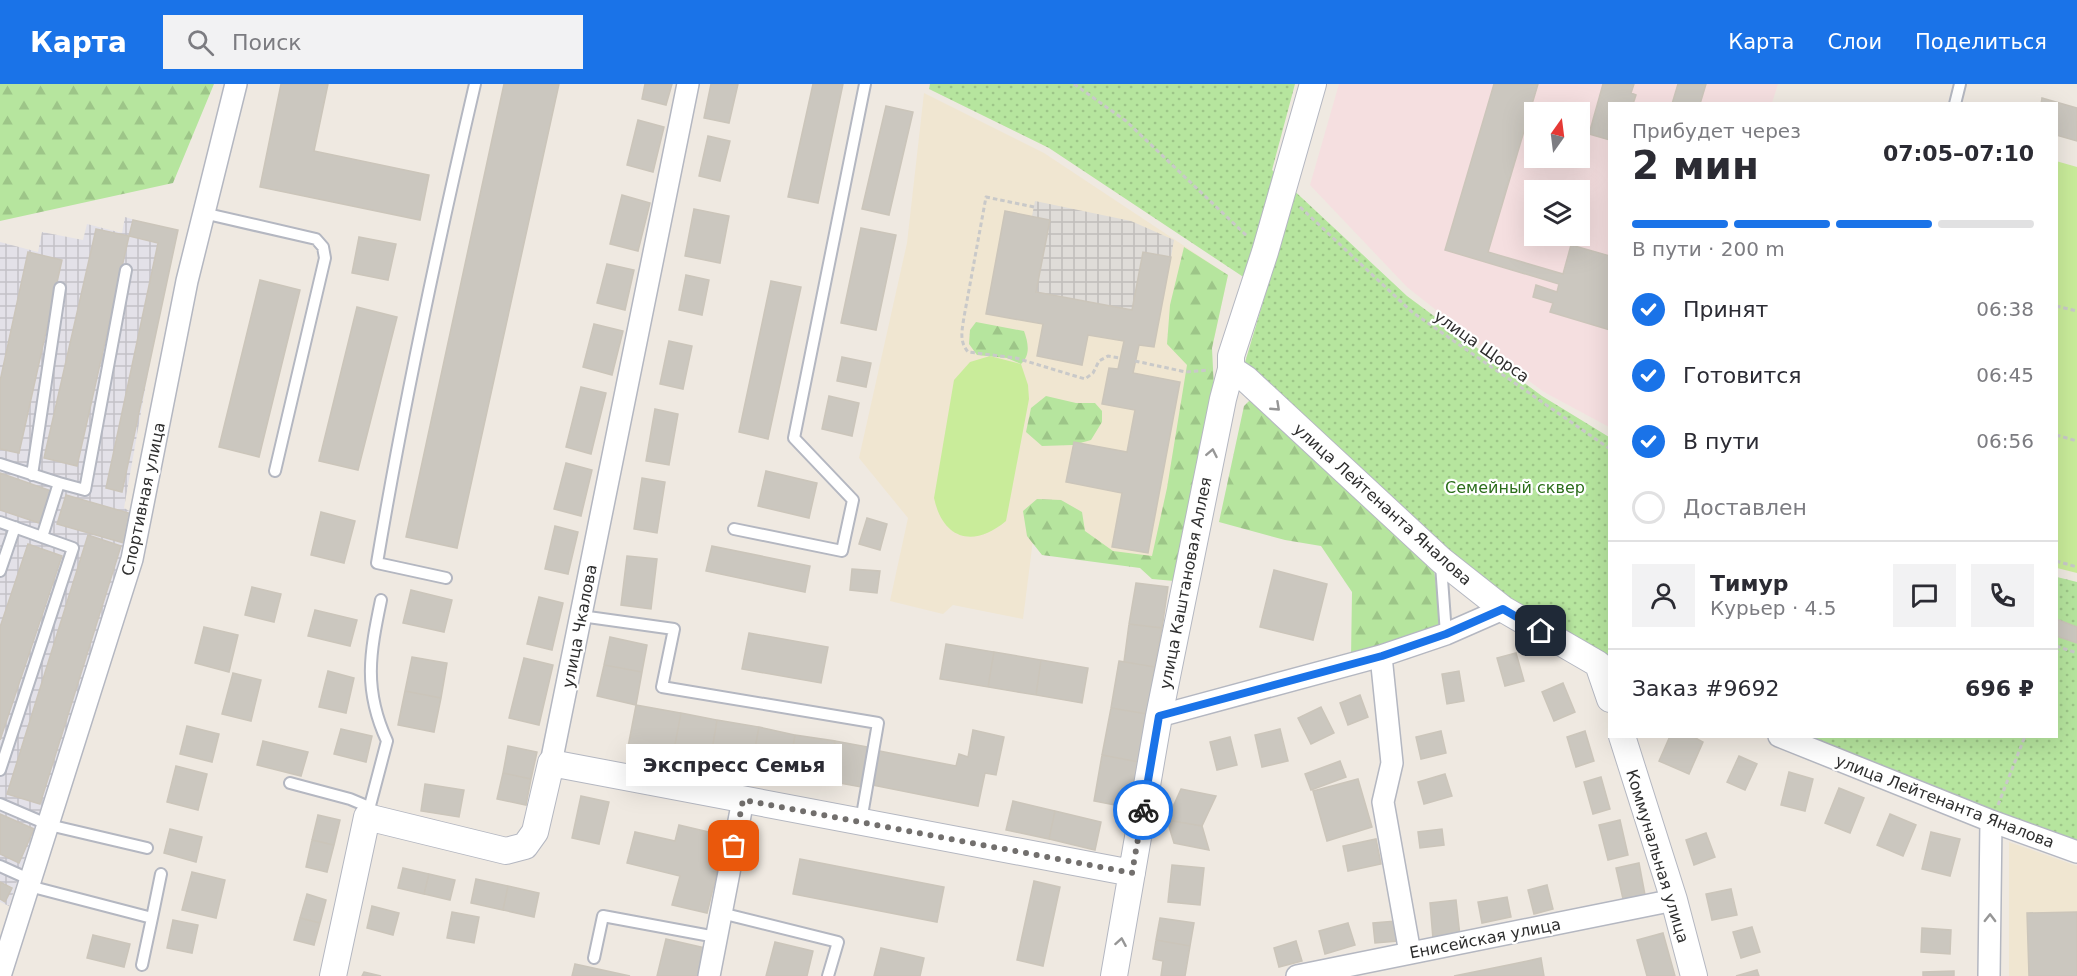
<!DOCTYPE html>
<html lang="ru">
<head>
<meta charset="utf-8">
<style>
  body { margin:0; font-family:"DejaVu Sans",sans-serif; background:#f2f2f3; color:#2b2b33; height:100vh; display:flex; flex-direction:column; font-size:22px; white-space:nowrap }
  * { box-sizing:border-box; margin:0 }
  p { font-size:20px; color:#7c7c81 }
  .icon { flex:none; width:33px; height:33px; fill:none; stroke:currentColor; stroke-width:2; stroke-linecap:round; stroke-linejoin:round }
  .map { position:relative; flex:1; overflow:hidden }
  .details { position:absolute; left:1608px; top:18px; width:450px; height:636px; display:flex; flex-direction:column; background:#fff; border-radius:0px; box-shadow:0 6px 24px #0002 }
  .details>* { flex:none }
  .needle { width:39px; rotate:14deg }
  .buttons { position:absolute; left:1524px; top:18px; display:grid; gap:12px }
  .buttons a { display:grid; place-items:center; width:66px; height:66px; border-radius:0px; background:#fff; box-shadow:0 6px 24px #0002; font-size:30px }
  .pin { position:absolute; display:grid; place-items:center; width:51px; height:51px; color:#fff; margin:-26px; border-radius:12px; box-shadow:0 3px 9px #0006 }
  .courier { position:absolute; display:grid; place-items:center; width:60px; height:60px; margin:-30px; border:4px solid #1a73e8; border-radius:50%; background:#fff; color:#222; box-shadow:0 2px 8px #0007 }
  .bubble { position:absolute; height:42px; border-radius:0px; background:#fff; box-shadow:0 6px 24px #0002; font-size:20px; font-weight:600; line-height:42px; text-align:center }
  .headline em { font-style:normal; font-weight:600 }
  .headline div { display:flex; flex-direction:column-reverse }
  .headline { display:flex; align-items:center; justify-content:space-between; height:102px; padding:0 24px }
  h1 { font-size:39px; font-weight:600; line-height:45px }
  .bar { display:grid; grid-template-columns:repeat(4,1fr); gap:9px 6px; align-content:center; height:72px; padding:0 24px }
  .bar i { height:8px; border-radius:4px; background:#e1e1e2 }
  .bar .active { background:#1a73e8 }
  .bar p { grid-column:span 4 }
  .line { display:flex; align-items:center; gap:15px; padding:0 24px; border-top:2px solid #e1e1e2 }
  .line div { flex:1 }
  .round { display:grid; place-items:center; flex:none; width:63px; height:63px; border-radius:0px; background:#f2f2f3 }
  ol { padding:0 24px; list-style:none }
  li { display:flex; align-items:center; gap:18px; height:66px }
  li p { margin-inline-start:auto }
  li .icon { padding:6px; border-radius:50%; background:#1a73e8; color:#fff; stroke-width:4 }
  li:last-child { color:#7c7c81 }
  li i { width:33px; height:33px; border:3px solid #e1e1e2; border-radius:50% }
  header { display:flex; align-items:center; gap:36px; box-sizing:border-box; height:84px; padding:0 30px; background:#1a73e8; color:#fff }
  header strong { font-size:28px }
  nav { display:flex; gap:33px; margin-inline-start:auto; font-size:21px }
  .search { width:420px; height:54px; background:#f2f2f3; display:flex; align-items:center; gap:15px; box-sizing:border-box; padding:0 21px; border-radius:0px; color:#7c7c81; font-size:22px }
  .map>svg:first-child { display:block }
  .industrial { fill:url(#industrial-grid) }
  .education { fill:#f0e6d1 }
  .medical { fill:#f5dfe0; fill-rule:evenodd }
  .forest { fill:url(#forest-firs) }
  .park { fill:url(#park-dots) }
  .pitch { fill:#c9ec9a }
  .plaza { fill:url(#plaza-grid) }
  .building { fill:#cbc7bf; stroke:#cbc5ba; stroke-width:1.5 }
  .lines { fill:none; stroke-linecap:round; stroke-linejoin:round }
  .service-casing { stroke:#b4b7c1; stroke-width:14 }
  .minor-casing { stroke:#b4b7c1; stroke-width:24 }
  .tertiary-casing { stroke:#b4b7c1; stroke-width:28 }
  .path { stroke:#c9c9c9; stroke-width:3; stroke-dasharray:4.5 3; stroke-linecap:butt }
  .service { stroke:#fff; stroke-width:10 }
  .minor { stroke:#fff; stroke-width:21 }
  .tertiary { stroke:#fff; stroke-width:26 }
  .oneway { stroke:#969696 }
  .done { stroke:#726f6d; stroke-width:6; stroke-dasharray:0 10.8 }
  .route { stroke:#1a73e8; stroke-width:8 }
  .labels { text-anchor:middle; stroke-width:4.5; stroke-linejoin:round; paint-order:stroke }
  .street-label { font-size:16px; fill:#2e2e2e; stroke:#fff }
  .park-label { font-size:16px; fill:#2c6e1b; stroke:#fff }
</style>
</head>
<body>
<header>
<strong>Карта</strong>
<div class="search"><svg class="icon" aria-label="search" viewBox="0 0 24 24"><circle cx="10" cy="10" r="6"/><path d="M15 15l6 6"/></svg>Поиск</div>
<nav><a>Карта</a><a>Слои</a><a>Поделиться</a></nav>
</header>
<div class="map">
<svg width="2077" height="892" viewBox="0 0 2077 892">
  <defs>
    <pattern id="industrial-grid" width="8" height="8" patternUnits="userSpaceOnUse" patternTransform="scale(1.5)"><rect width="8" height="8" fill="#e3e1e8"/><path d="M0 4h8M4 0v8" fill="none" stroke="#c3c1c7"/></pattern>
    <pattern id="forest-firs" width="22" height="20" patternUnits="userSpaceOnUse" patternTransform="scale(1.5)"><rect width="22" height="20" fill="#b6e59e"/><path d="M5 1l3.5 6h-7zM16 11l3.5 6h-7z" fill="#9dc588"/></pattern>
    <pattern id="park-dots" width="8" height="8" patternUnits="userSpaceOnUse" patternTransform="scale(1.5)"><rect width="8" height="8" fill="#b6e59e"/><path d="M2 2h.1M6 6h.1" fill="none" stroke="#9dc588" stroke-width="1.8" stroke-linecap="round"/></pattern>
    <pattern id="plaza-grid" width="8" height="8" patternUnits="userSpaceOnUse" patternTransform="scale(1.5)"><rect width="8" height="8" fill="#dfdcd8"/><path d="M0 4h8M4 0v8" fill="none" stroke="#c0bdba"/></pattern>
  </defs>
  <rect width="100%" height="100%" fill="#efe9e1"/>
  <!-- industrial -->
  <path class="industrial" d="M125 133 173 148 124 424 133 429 107 523 9 822 0 818V158L38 168 42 148 83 156 87 140 122 149Z"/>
  <!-- education -->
  <path class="education" d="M924 9 1044 69 1228 191 1165 479 1033 456 1023 535 953 521 943 530 890 517 908 434 859 374 907 159Z
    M2009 758 2077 782V892H2009Z"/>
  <!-- medical -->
  <path class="medical" d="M1339 0H1494L1445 165 1559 200 1557 208 1536 202 1533 213 1553 219 1550 228 1609 246V343L1544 308 1479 260 1407 203 1310 101Z
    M1538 0H1603L1589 49 1609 56V172L1572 161 1563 190 1488 168ZM1534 28H1580V74H1534ZM1534 106H1580V152H1534Z
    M1634 0H1678L1672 19H1633L1631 9Z
    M1706 0H1778L1772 19 1700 20Z"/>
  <!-- forest -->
  <path class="forest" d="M0 0H214L173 99 0 137Z
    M1184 163 1228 191 1212 264 1214 305 1174 497 1152 495 1140 484 1042 471 1027 452 1023 427 1037 415 1061 416 1082 428 1085 447 1113 467 1152 472 1167 404 1187 281 1167 260 1170 221Z
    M976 238 1024 247C1028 258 1031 271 1021 280L1007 274 977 271 969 260 970 246Z
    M1046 312 1076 319H1095L1102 327V338L1091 356 1073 361 1042 362 1026 348 1031 324Z
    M1253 313 1433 477 1441 544 1351 574 1352 508 1321 462 1285 456 1219 438 1244 322Z"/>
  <!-- park -->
  <path class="park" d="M930 0H1295L1272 86 1407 212 1542 312 1609 353V576L1486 500 1243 285 1266 208 1049 64 929 5Z
    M2057 493 2077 498V762L1800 653 2056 652Z"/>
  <!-- pitch -->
  <path class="pitch" d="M2056 77 2077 83V489L2057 484Z
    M990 272 1021 280 1028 301 1029 315 1006 437C974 464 943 456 934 414L954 296 970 278Z"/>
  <!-- plaza -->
  <path class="plaza" d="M1035 117 1131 137 1174 156 1171 173 1143 168 1132 226 1036 208 1050 136 1032 132Z"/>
  <!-- building -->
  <path class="building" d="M281 0H328L314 67 429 91 420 136 260 103Z
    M504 0H559L457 464 406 453Z
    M645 0H672L666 21 642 15Z
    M711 0H738L729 39 704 34Z
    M813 0H843L818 119 788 113Z
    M1494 0H1538L1488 168 1563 190 1571 161 1610 172V246L1550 228 1553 219 1533 213 1536 201 1557 208 1559 200 1445 166Z
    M1603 0H1634L1631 9 1636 11 1633 20H1610V56L1589 50Z
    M1678 0H1706L1700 20H1672Z
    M2042 14 2077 24V57L2056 51V20H2041Z
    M886 22 913 28 889 131 862 125Z
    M638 36 664 43 653 88 627 81Z
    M708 52 730 57 720 97 699 92Z
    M622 111 650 119 638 167 610 160Z
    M694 125 729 132 720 179 685 172Z
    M1005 127 1050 136 1036 208 1132 226 1143 168 1171 173 1154 263 1139 261 1133 289 1180 298 1148 469 1112 463 1122 409 1066 398 1074 358 1127 368 1135 326 1102 320 1109 284 1118 285 1124 257 1088 251 1082 281 1037 272 1043 240 986 230Z
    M133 136 178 146 122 408 106 404 158 159 129 152Z
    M861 144 896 151 876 246 841 239Z
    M96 145 129 152 77 382 44 374Z
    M359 153 396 160 388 196 352 189Z
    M28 168 62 176 19 369 0 365V297Z
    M607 180 634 186 625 226 597 219Z
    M686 191 709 196 702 231 679 226Z
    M260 196 300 206 259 373 219 363Z
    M771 197 801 203 768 355 739 348Z
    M357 223 397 233 358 386 319 377Z
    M594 240 623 247 612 291 583 283Z
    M669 257 692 262 683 305 660 300Z
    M842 273 871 279 866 303 837 297Z
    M581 303 606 309 591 370 566 363Z
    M829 312 859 319 852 352 822 345Z
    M655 325 678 330 669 381 646 377Z
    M566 379 592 386 581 432 554 425Z
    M766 387 817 399 809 434 758 422Z
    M0 389 54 408 42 440 0 426Z
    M642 394 665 398 657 449 634 445Z
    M66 411 132 430 124 459 57 440Z
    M321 428 355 437 344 479 311 471Z
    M867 434 887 440 880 466 859 460Z
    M555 442 578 448 568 490 545 485Z
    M88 451 121 462 40 720 7 710Z
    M28 460 62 472 0 656V543Z
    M712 462 810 482 805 508 706 487Z
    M627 472 657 475 651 525 621 521Z
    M852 485 880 487 877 509 850 506Z
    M1274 486 1327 500 1313 556 1260 543Z
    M1136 499 1168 503 1162 544 1129 540Z
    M252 503 281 510 274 538 245 531Z
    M411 506 452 516 444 548 403 539Z
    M539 513 563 519 552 566 527 560Z
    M315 526 357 536 350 562 308 552Z
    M2056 535 2077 543V559L2056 552Z
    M1129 540 1162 544 1155 583 1124 578Z
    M204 543 238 551 229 588 195 579Z
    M749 549 828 563 821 599 742 585Z
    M610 553 647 561 642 588 604 581Z
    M946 560 994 568 988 603 940 595Z
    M994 568 1041 576 1036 611 988 603Z
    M1516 569 1524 597 1505 602 1497 574Z
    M412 573 447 579 441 614 405 607Z
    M524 574 553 581 539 641 509 634Z
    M1041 576 1088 584 1082 619 1036 611Z
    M1119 577 1155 583 1147 630 1111 624Z
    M604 581 642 588 636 621 597 612Z
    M328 587 354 594 346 629 319 623Z
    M1459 587 1464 617 1447 620 1442 590Z
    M233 589 261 596 251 637 222 630Z
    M1563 599 1575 628 1554 637 1542 608Z
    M405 607 441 614 434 648 398 641Z
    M1360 611 1368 633 1348 641 1340 619Z
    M636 621 681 629 673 671 628 663Z
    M1321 623 1334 649 1311 660 1298 634Z
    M1111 624 1147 630 1139 678 1102 671Z
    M681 629 717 636 710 678 673 671Z
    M717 636 759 643 751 685 710 678Z
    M187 642 219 650 212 678 180 670Z
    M759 643 795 651 788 691 751 685Z
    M341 645 372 652 366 678 334 670Z
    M1280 645 1288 677 1262 683 1255 651Z
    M973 646 1004 653 996 691 985 689 978 722 872 701 879 667 956 682 959 670 968 673Z
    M1441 647 1446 669 1421 675 1416 653Z
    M1585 647 1594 677 1576 683 1567 653Z
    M795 651 835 657 828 697 788 691Z
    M1670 652H1692L1703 658 1689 690 1659 677Z
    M1230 653 1237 681 1217 686 1210 658Z
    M263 657 308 668 301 692 257 681Z
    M835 657 868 663 861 703 828 697Z
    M508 662 537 668 531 695 503 689Z
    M1102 671 1139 678 1131 724 1094 717Z
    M1739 672 1757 680 1745 706 1727 698Z
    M1340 677 1346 693 1311 706 1305 690Z
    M176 682 207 690 198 726 167 718Z
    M1789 688 1813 695 1805 727 1781 721Z
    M503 689 531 695 526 721 497 715Z
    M1445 690 1452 712 1424 720 1418 698Z
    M1601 693 1610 725 1593 730 1584 698Z
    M1358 695 1372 743 1327 757 1313 707Z
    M425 700 464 706 459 733 421 727Z
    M1839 704 1864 714 1850 749 1825 739Z
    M1181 705 1216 712 1202 742 1167 736Z
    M581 712 609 718 599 760 572 754Z
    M1013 717 1055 727 1049 755 1006 746Z
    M1055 727 1101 738 1095 766 1049 755Z
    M0 730 34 745 19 779 0 770Z
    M1890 730 1916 741 1903 772 1877 761Z
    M318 731 340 736 334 761 312 756Z
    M1167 736 1202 742 1209 766 1174 759Z
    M1620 736 1628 771 1608 776 1599 741Z
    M679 741 726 752 707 829 672 821 680 792 627 779 635 748 675 757Z
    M170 745 202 753 196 778 164 769Z
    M1442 745 1444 761 1420 764 1418 748Z
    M1931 748 1960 755 1950 792 1922 785Z
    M1706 749 1715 773 1694 781 1686 756Z
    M1376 755 1381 780 1348 787 1343 762Z
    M312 756 334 761 327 788 306 783Z
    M800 775 944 803 937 838 793 810Z
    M1639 779 1645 811 1623 815 1616 784Z
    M1172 781 1204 784 1200 821 1168 818Z
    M403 784 429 790 424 810 398 804Z
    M192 788 225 796 216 834 182 826Z
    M429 790 455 796 450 816 424 810Z
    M476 795 508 802 503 826 471 819Z
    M1034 797 1060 803 1043 882 1017 876Z
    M0 798 12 804 5 818 0 815Z
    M1547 801 1553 825 1534 830 1528 806Z
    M508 802 539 809 534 833 503 826Z
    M1731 805 1737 831 1712 836 1706 810Z
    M307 810 326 816 320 839 300 834Z
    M1507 813 1511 833 1482 839 1478 818Z
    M1456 816 1460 852 1433 855 1430 819Z
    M372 822 399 829 393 851 367 844Z
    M452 828 479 833 474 859 447 854Z
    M2077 828V892H2029L2027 829Z
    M300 834 320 839 314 861 294 856Z
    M1160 834 1194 839 1190 862 1156 856Z
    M173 836 198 841 192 869 167 864Z
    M1396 837 1398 857 1375 859 1373 839Z
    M1348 839 1355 861 1325 870 1319 847Z
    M1752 843 1760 868 1741 874 1733 848Z
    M1922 844 1951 846 1950 870 1921 868Z
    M1663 849 1675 892H1647L1637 856Z
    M93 851 130 860 124 883 87 874Z
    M666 855 710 865 703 892H657Z
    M1156 856 1190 862 1185 892H1161L1163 877 1153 875Z
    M1296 857 1302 877 1279 883 1274 864Z
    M775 858 813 867 807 892H766Z
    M881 864 924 874 920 892H874Z
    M1541 874 1544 892H1454L1513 880Z
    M575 880 630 892H572Z
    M1757 886 1759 892H1736Z
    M1954 887V892H1923V888Z
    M364 888 381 892H362Z"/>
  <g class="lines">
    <!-- service casing -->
    <g class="service-casing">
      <path id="service" d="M1955 20 1960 0
        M203 129 316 155 323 163 325 174 275 387
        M0 380 59 399 42 453 0 438
        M32 391 60 204
        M59 399 85 406 126 186
        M734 445 842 467 853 416 794 354 865 0
        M1441 481 1446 550
        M0 487 15 443
        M446 494 377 479C404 318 438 159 475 0
        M581 532 674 545 662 603 878 639 861 737
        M0 686 73 464 42 453
        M290 699 350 715 369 723
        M0 720 49 741 147 764
        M367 733 387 657C363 605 370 569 381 516
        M0 782 31 796
        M29 802 152 834 161 790
        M721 829 838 858 828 892
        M594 874 603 832 716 853
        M142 881 152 834"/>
    </g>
    <!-- minor casing -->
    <g class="minor-casing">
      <path id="minor" d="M1381 572 1392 679 1383 718 1410 869
        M1159 632 1381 572 1446 550 1503 525
        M1779 652 1991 737 2077 768
        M551 679 688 0
        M0 892 132 475 187 197 236 0
        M709 892 743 716
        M1297 892 1674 816
        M1989 892 1991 737"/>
    </g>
    <!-- tertiary casing -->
    <g class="tertiary-casing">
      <path id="tertiary" d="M1231 285 1246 295 1441 476 1503 525 1598 580 1610 615
        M1622 652 1674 816 1694 892
        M333 892 367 733 506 767 525 762 535 748 551 679 1132 789
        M1114 892 1159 632 1223 315 1231 285V272L1265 168 1313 0"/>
    </g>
    <!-- path -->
    <path class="path" d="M1074 0 1126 37 1248 153
      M1034 123 986 113 964 233C962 247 959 257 968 268L1016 274 1085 295 1093 289 1099 277 1108 272 1120 274
      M1300 123 1412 228 1610 365
      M2056 222 2077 227
      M1135 277 1186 288 1209 286
      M2056 351 2077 357
      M2056 477 2077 483
      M2056 562 2077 569
      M2056 571 2059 563
      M1998 721 2025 652"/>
    <!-- service -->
    <use href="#service" class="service"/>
    <!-- minor -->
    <use href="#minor" class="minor"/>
    <!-- tertiary -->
    <use href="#tertiary" class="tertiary"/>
  </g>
  <!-- one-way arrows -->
  <defs><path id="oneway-chevron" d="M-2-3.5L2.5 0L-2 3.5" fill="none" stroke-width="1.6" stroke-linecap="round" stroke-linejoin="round" transform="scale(1.5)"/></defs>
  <g class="oneway">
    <use href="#oneway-chevron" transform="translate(1276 323) rotate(43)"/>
    <use href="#oneway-chevron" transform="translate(1212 369) rotate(-79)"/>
    <use href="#oneway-chevron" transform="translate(1990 834) rotate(-89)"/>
    <use href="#oneway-chevron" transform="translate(1121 858) rotate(-80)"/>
  </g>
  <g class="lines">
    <!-- done -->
    <path class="done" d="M734 762 743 716 1132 789 1143 726"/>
    <!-- route -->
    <path class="route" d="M1143 726 1159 632 1382 572 1446 550 1503 525 1541 547"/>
  </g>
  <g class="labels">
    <!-- street labels -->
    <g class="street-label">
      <text transform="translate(1482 262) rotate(35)" y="6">улица Щорса</text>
      <text transform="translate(143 415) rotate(-78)" y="6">Спортивная улица</text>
      <text transform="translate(1383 420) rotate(42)" y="6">улица Лейтенанта Яналова</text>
      <text transform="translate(1185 499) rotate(-79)" y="6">улица Каштановая Аллея</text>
      <text transform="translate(579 542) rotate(-79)" y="6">улица Чкалова</text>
      <text transform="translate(1945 717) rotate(21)" y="6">улица Лейтенанта Яналова</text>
      <text transform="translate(1658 772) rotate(73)" y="6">Коммунальная улица</text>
      <text transform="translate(1485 854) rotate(-11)" y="6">Енисейская улица</text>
    </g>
    <!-- park labels -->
    <g class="park-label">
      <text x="1515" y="409">Семейный сквер</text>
    </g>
  </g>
</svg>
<div class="buttons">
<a><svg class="needle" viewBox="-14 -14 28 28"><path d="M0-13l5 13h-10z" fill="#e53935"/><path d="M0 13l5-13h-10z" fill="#7c7c81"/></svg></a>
<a><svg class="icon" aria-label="layers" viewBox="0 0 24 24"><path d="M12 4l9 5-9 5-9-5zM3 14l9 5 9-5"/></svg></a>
</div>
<div class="pin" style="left:734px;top:762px;background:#ea580c"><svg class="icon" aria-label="bag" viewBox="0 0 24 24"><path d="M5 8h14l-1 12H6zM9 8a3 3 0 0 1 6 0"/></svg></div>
<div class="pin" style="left:1541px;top:547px;background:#1f2937"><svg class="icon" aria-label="home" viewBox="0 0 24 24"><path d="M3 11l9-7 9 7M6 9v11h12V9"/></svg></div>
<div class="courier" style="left:1143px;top:726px"><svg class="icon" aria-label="bike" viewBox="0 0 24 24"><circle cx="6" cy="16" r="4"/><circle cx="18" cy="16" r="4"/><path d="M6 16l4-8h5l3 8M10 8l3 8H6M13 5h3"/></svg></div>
<div class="bubble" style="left:626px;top:660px;width:216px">Экспресс Семья</div>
<section class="details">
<div class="headline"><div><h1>2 мин</h1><p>Прибудет через</p></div><em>07:05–07:10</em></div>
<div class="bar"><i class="active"></i><i class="active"></i><i class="active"></i><i></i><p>В пути · 200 m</p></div>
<ol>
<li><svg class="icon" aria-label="check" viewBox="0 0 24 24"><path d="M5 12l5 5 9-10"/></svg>Принят<p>06:38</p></li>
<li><svg class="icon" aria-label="check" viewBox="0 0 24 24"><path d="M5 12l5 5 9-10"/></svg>Готовится<p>06:45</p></li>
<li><svg class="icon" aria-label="check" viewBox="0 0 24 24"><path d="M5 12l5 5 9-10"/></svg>В пути<p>06:56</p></li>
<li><i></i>Доставлен</li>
</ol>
<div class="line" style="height:108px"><a class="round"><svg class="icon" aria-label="person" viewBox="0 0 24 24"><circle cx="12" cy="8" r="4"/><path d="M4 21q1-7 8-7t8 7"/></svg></a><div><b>Тимур</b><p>Курьер · 4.5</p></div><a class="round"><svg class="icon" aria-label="chat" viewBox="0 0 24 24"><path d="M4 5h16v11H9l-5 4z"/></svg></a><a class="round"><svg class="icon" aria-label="phone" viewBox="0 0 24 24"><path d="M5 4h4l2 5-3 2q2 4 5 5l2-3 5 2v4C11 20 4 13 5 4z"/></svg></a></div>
<div class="line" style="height:78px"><div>Заказ #9692</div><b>696 ₽</b></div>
</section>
</div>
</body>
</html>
